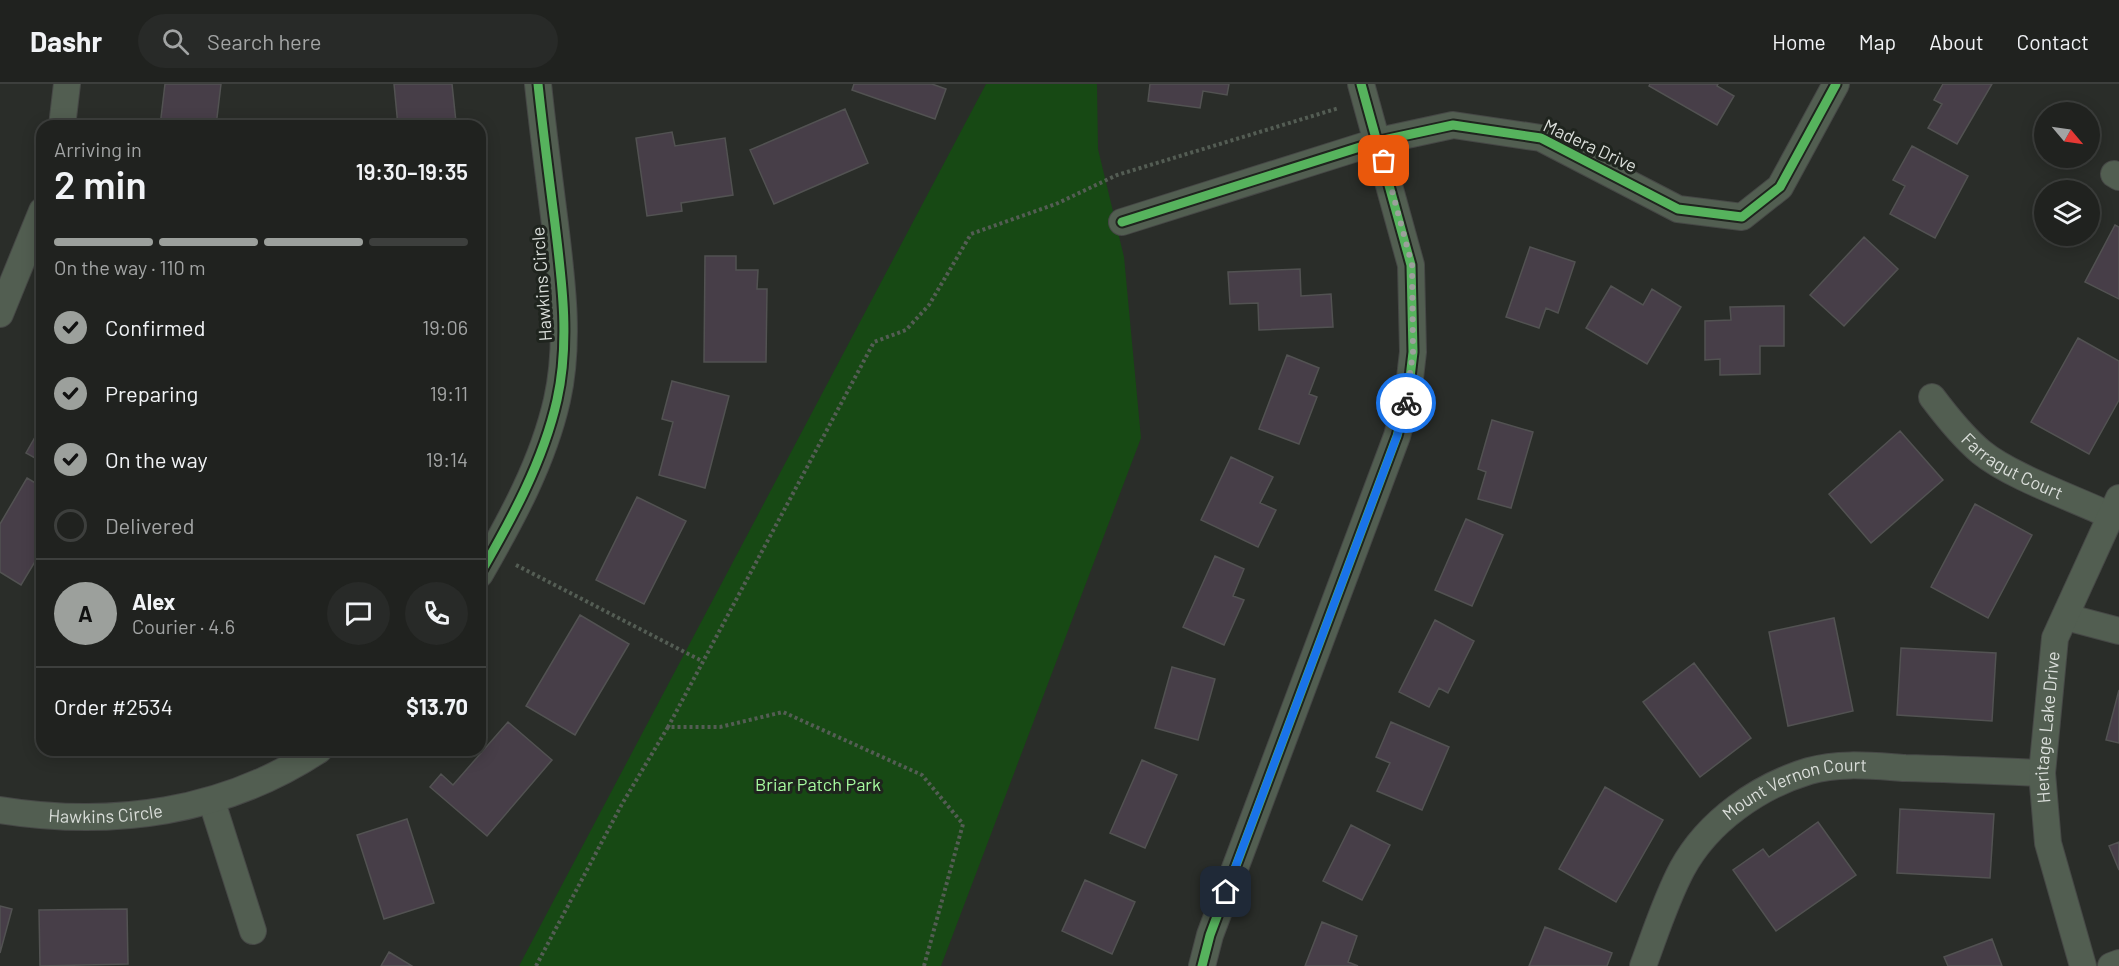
<!DOCTYPE html>
<html lang="en">
<head>
<meta charset="utf-8">
<style>
  body { margin:0; font-family:Barlow,sans-serif; background:#282a28; color:#f1f3f6; height:100vh; display:flex; flex-direction:column; font-size:22px; white-space:nowrap }
  * { box-sizing:border-box; margin:0 }
  p { font-size:20px; color:#a2a4a4 }
  .icon { flex:none; width:33px; height:33px; fill:none; stroke:currentColor; stroke-width:2; stroke-linecap:round; stroke-linejoin:round }
  .map { position:relative; flex:1; overflow:hidden }
  .details { position:absolute; left:36px; top:36px; width:450px; height:636px; display:flex; flex-direction:column; background:#20221f; border-radius:18px; box-shadow:0 3px 15px #0003,0 0 0 2px #3d3f3d }
  .details>* { flex:none }
  .needle { width:39px; rotate:119deg }
  .fabs { position:absolute; left:2034px; top:18px; display:grid; gap:12px }
  .fabs a { display:grid; place-items:center; width:66px; height:66px; border-radius:50%; background:#20221f; box-shadow:0 3px 15px #0003,0 0 0 2px #3d3f3d; font-size:30px }
  .pin { position:absolute; display:grid; place-items:center; width:51px; height:51px; color:#fff; margin:-26px; border-radius:12px; box-shadow:0 3px 9px #0006 }
  .courier { position:absolute; display:grid; place-items:center; width:60px; height:60px; margin:-30px; border:4px solid #1a73e8; border-radius:50%; background:#fff; color:#222; box-shadow:0 2px 8px #0007 }
  .head em { font-style:normal; font-weight:600 }
  .head div { display:flex; flex-direction:column-reverse }
  .head { display:flex; align-items:center; justify-content:space-between; height:102px; padding:0 18px }
  h1 { font-size:39px; font-weight:600; line-height:45px }
  .bar { display:grid; grid-template-columns:repeat(4,1fr); gap:9px 6px; align-content:center; height:72px; padding:0 18px }
  .bar i { height:8px; border-radius:4px; background:#3d3f3d }
  .bar .on { background:#9ca09c }
  .bar p { grid-column:span 4 }
  .line { display:flex; align-items:center; gap:15px; padding:0 18px; border-top:2px solid #3d3f3d }
  .line div { flex:1 }
  .round { display:grid; place-items:center; flex:none; width:63px; height:63px; border-radius:32px; background:#282a28 }
  ol { padding:0 18px; list-style:none }
  li { display:flex; align-items:center; gap:18px; height:66px }
  li p { margin-inline-start:auto }
  li .icon { padding:6px; border-radius:50%; background:#9ca09c; color:#111; stroke-width:4 }
  li:last-child { color:#a2a4a4 }
  li i { width:33px; height:33px; border:3px solid #3d3f3d; border-radius:50% }
  header { display:flex; align-items:center; gap:36px; box-sizing:border-box; height:84px; padding:0 30px; background:#20221f; border-bottom:2px solid #3d3f3d }
  header strong { font-size:28px }
  nav { display:flex; gap:33px; margin-inline-start:auto; font-size:21px }
  .search { width:420px; height:54px; background:#282a28; display:flex; align-items:center; gap:15px; box-sizing:border-box; padding:0 21px; border-radius:33px; color:#a2a4a4; font-size:22px }
  .map>svg:first-child { display:block }
  .green { fill:#174914 }
  .building { fill:#473e48; stroke:#525252; stroke-width:1.5 }
  .lines { fill:none; stroke-linecap:round; stroke-linejoin:round }
  .minor-casing { stroke:#464846; stroke-width:28 }
  .path { stroke:#545d54; stroke-width:4; stroke-dasharray:3 3; stroke-linecap:butt }
  .minor { stroke:#525e51; stroke-width:26 }
  .cycleway-casing { stroke:#1f241e; stroke-width:13 }
  .cycleway { stroke:#56b35d; stroke-width:9 }
  .done { stroke:#9ca09c; stroke-width:6; stroke-dasharray:0 10.8 }
  .route { stroke:#1a73e8; stroke-width:8 }
  .labels { text-anchor:middle; stroke-width:6; stroke-linejoin:round; paint-order:stroke }
  .street-label { font-size:18px; fill:#dadeda; stroke:#1f241e }
  .park-label { font-size:18px; fill:#a6fa9f; stroke:#1f241e }
</style>
</head>
<body>
<header>
<strong>Dashr</strong>
<div class="search"><svg class="icon" aria-label="search" viewBox="0 0 24 24"><circle cx="10" cy="10" r="6"/><path d="M15 15l6 6"/></svg>Search here</div>
<nav><a>Home</a><a>Map</a><a>About</a><a>Contact</a></nav>
</header>
<div class="map">
<svg width="2119" height="882" viewBox="0 0 2119 882">
  <rect width="100%" height="100%" fill="#2a2d29"/>
  <!-- green -->
  <path class="green" d="M986 0H1097L1098 65 1124 173 1141 354 941 882H519Z"/>
  <!-- building -->
  <path class="building" d="M165 0H221L216 42H160Z
    M394 0H452L456 38 464 37V42H398Z
    M854 0H932L946 5 935 35 852 6Z
    M1150 0H1229L1227 11 1203 7 1200 24 1148 17Z
    M1650 0H1718L1717 2 1734 12 1717 41 1649 2Z
    M1943 0H1992L1957 60 1928 44 1942 20 1934 16Z
    M845 25 868 79 774 120 750 66Z
    M672 48 675 62 725 54 733 111 681 119 682 127 647 132 636 54Z
    M1912 62 1968 92 1935 154 1890 130 1905 102 1893 96Z
    M2115 141 2119 143V215L2085 198Z
    M1864 153 1898 185 1844 242 1810 211Z
    M1530 163 1575 178 1558 229 1546 224 1539 244 1506 233Z
    M705 172H736V186H758L757 205H767L766 278H704Z
    M1300 185 1301 212 1331 210 1333 243 1259 246 1258 219 1230 220 1228 188Z
    M1611 202 1643 221 1652 205 1681 223 1647 280 1586 244Z
    M1784 222V262H1760V290L1720 291V275L1705 276V237L1731 236 1730 223Z
    M2078 254 2119 277V316L2089 370 2031 338Z
    M1287 271 1319 284 1309 310 1317 313 1299 360 1259 345Z
    M672 297 729 312 705 404 659 391 673 338 662 335Z
    M1492 336 1533 348 1511 424 1478 415 1486 388 1478 385Z
    M42 341V378L26 369Z
    M1900 347 1943 396 1871 459 1829 410Z
    M1231 373 1273 393 1260 419 1276 426 1258 463 1201 436Z
    M27 394 42 403V466L21 501 0 488V440Z
    M637 413 686 437 644 520 596 496Z
    M1975 420 2032 451 1988 534 1931 503Z
    M1466 435 1503 451 1472 522 1435 506Z
    M1215 472 1244 485 1233 512 1244 516 1224 561 1183 543Z
    M580 531 629 560 575 651 526 622Z
    M1834 534 1853 627 1788 642 1769 548Z
    M1435 536 1474 557 1448 609 1439 604 1429 623 1399 608Z
    M1901 564 1996 569 1992 637 1897 631Z
    M1694 579 1751 654 1700 693 1643 618Z
    M1172 583 1215 595 1198 656 1155 644Z
    M2119 606V659L2106 656Z
    M508 638 552 676 487 752 430 703 441 690 453 701Z
    M1391 638 1449 663 1422 726 1377 707 1390 679 1376 673Z
    M1142 676 1177 691 1145 764 1110 749Z
    M1605 703 1663 736 1616 818 1559 785Z
    M1900 725 1994 730 1990 794 1897 789Z
    M407 735 434 819 384 835 357 751Z
    M1818 738 1856 791 1776 847 1733 786 1763 765 1769 773Z
    M1351 741 1390 761 1362 816 1323 797Z
    M2119 758V786L2109 762Z
    M1085 796 1135 818 1112 870 1062 847Z
    M0 822 12 825 0 869Z
    M127 825 128 880 40 882 39 826Z
    M1322 838 1357 852 1348 878 1358 882H1305Z
    M1545 843 1612 869 1607 882H1529Z
    M1992 855 2002 882H1948L1944 873Z
    M389 868 412 882H381Z"/>
  <g class="lines">
    <!-- minor casing -->
    <g class="minor-casing">
      <g id="minor">
        <path d="M62 42 67 0"/>
        <path d="M2114 90 2119 93"/>
        <path d="M1122 138 1379 57 1453 41 1541 54 1678 125 1742 133 1780 103 1836 0"/>
        <path d="M0 230 42 127"/>
        <path id="s1" d="M1932 313C1947 333 1962 352 1981 368 2010 392 2073 414 2109 431"/>
        <path d="M480 490C511 436 543 378 557 316 570 258 562 198 555 140 549 93 543 47 538 0"/>
        <path d="M2066 533 2119 547"/>
        <path d="M212 718 253 847"/>
        <path id="s2" d="M0 726C112 744 223 729 319 666"/>
        <path d="M1202 882 1210 851 1397 352 1408 311 1413 268 1411 181 1361 0"/>
        <path id="s3" d="M1643 882C1655 850 1666 815 1682 785 1708 737 1759 702 1809 687 1839 678 1874 682 1905 684 1950 685 1996 687 2042 689"/>
        <path id="s4" d="M2083 882 2048 759 2042 689 2055 554 2119 414"/>
        <path d="M2111 882 2119 879"/>
      </g>
    </g>
    <!-- path -->
    <path class="path" d="M516 481 702 577
      M536 882 622 720 668 643
      M924 882 963 740 922 691 783 628 720 643H668L874 258 906 246 929 221 971 150 1056 120 1117 91 1339 24"/>
    <!-- minor -->
    <use href="#minor" class="minor"/>
    <!-- cycleway casing -->
    <g class="cycleway-casing">
      <path id="cycleway" d="M1122 138 1379 57 1453 41 1541 54 1678 125 1742 133 1780 103 1836 0
        M480 490C511 436 543 378 557 316 570 258 562 198 555 140 549 93 543 47 538 0
        M1202 882 1210 851 1397 352 1408 311 1413 268 1411 181 1361 0"/>
    </g>
    <!-- cycleway -->
    <use href="#cycleway" class="cycleway"/>
  </g>
  <g class="lines">
    <!-- done -->
    <path class="done" d="M1384 77 1412 181 1413 268 1406 319"/>
    <!-- route -->
    <path class="route" d="M1226 808 1397 352 1406 319"/>
  </g>
  <g class="labels">
    <!-- street labels -->
    <g class="street-label">
      <text transform="translate(1590 62) rotate(25)" y="6">Madera Drive</text>
      <text transform="translate(542 200) rotate(-94)" y="6">Hawkins Circle</text>
      <text dy="6" stroke="none"><textPath href="#s1" startOffset="108">Farragut Court</textPath></text>
      <text dy="6" stroke="none"><textPath href="#s4" startOffset="244">Heritage Lake Drive</textPath></text>
      <text dy="6" stroke="none"><textPath href="#s3" startOffset="250">Mount Vernon Court</textPath></text>
      <text dy="6" stroke="none"><textPath href="#s2" startOffset="106">Hawkins Circle</textPath></text>
    </g>
    <!-- park labels -->
    <g class="park-label">
      <text x="818" y="707">Briar Patch Park</text>
    </g>
  </g>
</svg>
<div class="fabs">
<a><svg class="needle" viewBox="-14 -14 28 28"><path d="M0-13l5 13h-10z" fill="#e53935"/><path d="M0 13l5-13h-10z" fill="#a2a4a4"/></svg></a>
<a><svg class="icon" aria-label="layers" viewBox="0 0 24 24"><path d="M12 4l9 5-9 5-9-5zM3 14l9 5 9-5"/></svg></a>
</div>
<div class="pin" style="left:1384px;top:77px;background:#ea580c"><svg class="icon" aria-label="bag" viewBox="0 0 24 24"><path d="M5 8h14l-1 12H6zM9 8a3 3 0 0 1 6 0"/></svg></div>
<div class="pin" style="left:1226px;top:808px;background:#1f2937"><svg class="icon" aria-label="home" viewBox="0 0 24 24"><path d="M3 11l9-7 9 7M6 9v11h12V9"/></svg></div>
<div class="courier" style="left:1406px;top:319px"><svg class="icon" aria-label="bike" viewBox="0 0 24 24"><circle cx="6" cy="16" r="4"/><circle cx="18" cy="16" r="4"/><path d="M6 16l4-8h5l3 8M10 8l3 8H6M13 5h3"/></svg></div>
<section class="details">
<div class="head"><div><h1>2 min</h1><p>Arriving in</p></div><em>19:30–19:35</em></div>
<div class="bar"><i class="on"></i><i class="on"></i><i class="on"></i><i></i><p>On the way · 110 m</p></div>
<ol>
<li><svg class="icon" aria-label="check" viewBox="0 0 24 24"><path d="M5 12l5 5 9-10"/></svg>Confirmed<p>19:06</p></li>
<li><svg class="icon" aria-label="check" viewBox="0 0 24 24"><path d="M5 12l5 5 9-10"/></svg>Preparing<p>19:11</p></li>
<li><svg class="icon" aria-label="check" viewBox="0 0 24 24"><path d="M5 12l5 5 9-10"/></svg>On the way<p>19:14</p></li>
<li><i></i>Delivered</li>
</ol>
<div class="line" style="height:108px"><b class="round" style="background:#9ca09c;color:#111">A</b><div><b>Alex</b><p>Courier · 4.6</p></div><a class="round"><svg class="icon" aria-label="chat" viewBox="0 0 24 24"><path d="M4 5h16v11H9l-5 4z"/></svg></a><a class="round"><svg class="icon" aria-label="phone" viewBox="0 0 24 24"><path d="M5 4h4l2 5-3 2q2 4 5 5l2-3 5 2v4C11 20 4 13 5 4z"/></svg></a></div>
<div class="line" style="height:78px"><div>Order #2534</div><b>$13.70</b></div>
</section>
</div>
</body>
</html>
